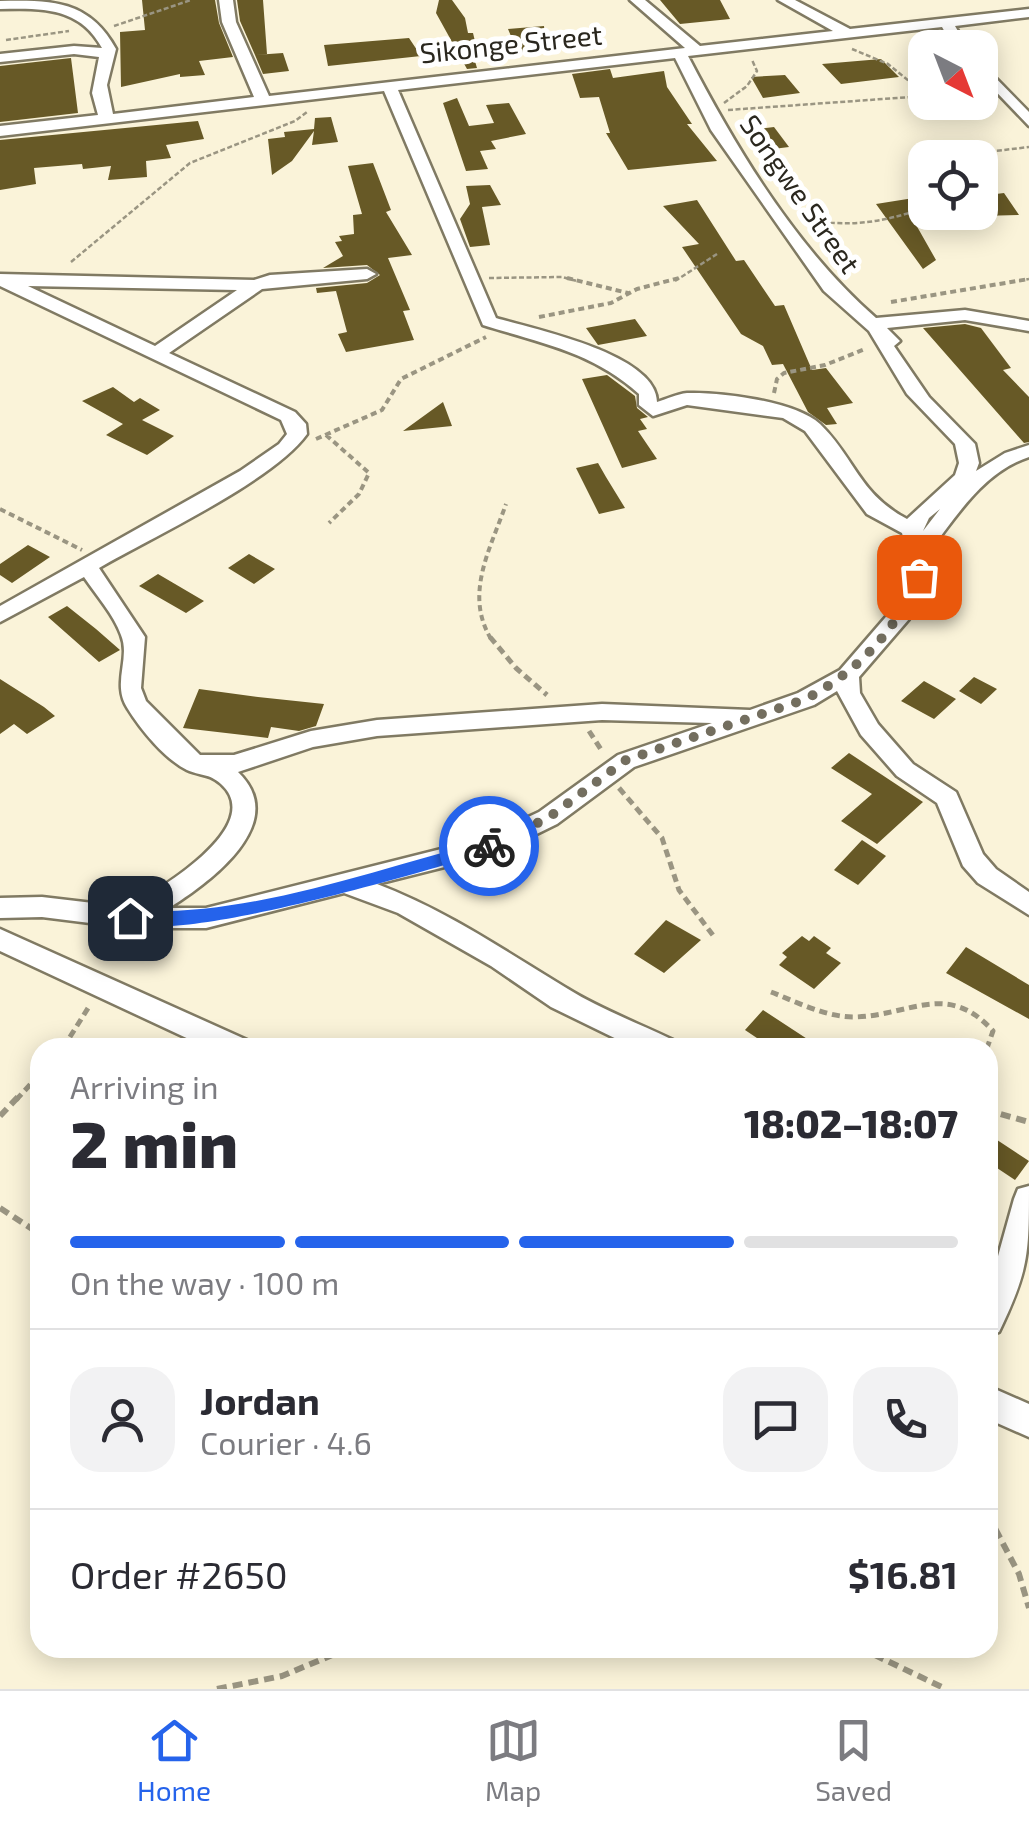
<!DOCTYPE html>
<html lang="en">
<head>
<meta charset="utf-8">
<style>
  body { margin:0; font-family:"Exo 2",sans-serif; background:#f2f2f3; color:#2b2b33; height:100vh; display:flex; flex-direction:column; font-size:38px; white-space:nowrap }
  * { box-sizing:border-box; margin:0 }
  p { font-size:32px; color:#7c7c81 }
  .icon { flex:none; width:55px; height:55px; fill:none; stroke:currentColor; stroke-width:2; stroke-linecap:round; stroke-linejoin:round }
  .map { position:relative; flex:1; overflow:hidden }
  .details { position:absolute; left:30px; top:1038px; width:968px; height:620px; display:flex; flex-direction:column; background:#fff; border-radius:30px; box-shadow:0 5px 25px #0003 }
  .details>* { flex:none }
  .needle { width:65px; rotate:138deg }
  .tools { position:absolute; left:908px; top:30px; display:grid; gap:20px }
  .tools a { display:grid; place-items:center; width:90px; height:90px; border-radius:20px; background:#fff; box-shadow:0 5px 25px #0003; font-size:50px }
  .pin { position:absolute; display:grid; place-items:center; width:85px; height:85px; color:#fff; margin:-42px; border-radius:20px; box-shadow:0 5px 15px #0006 }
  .courier { position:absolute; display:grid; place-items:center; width:100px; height:100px; margin:-50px; border:8px solid #2563eb; border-radius:50%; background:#fff; color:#222; box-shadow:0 2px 12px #0007 }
  .overview em { font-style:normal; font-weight:800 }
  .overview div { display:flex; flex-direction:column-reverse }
  .overview { display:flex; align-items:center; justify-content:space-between; height:170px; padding:0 40px }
  h1 { font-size:65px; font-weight:800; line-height:75px }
  .bar { display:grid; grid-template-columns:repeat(4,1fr); gap:15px 10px; align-content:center; height:120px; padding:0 40px }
  .bar i { height:12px; border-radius:8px; background:#e1e1e2 }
  .bar .selected { background:#2563eb }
  .bar p { grid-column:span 4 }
  .line { display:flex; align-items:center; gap:25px; padding:0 40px; border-top:2px solid #e1e1e2 }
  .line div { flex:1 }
  .round { display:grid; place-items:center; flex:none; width:105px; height:105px; border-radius:30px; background:#f2f2f3 }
  .menu { display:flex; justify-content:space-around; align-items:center; height:140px; border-top:2px solid #e1e1e2; background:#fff; font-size:28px; color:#7c7c81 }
  .menu a { display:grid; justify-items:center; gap:5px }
  .menu .selected { color:#2563eb }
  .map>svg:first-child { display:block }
  .building { fill:#675926 }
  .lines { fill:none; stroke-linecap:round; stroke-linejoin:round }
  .minor-casing { stroke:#807a63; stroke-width:5 }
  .path-far3 { stroke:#9a9582; stroke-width:2.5; stroke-dasharray:5 2.5; stroke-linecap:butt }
  .path-far2 { stroke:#9a9582; stroke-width:4; stroke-dasharray:6 4; stroke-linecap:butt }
  .path-far1 { stroke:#9a9582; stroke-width:5; stroke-dasharray:8 5; stroke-linecap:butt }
  .path { stroke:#9a9582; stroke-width:6; stroke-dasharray:10 6; stroke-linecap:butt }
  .minor { fill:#fff; fill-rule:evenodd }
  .route { fill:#2563eb }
  .done { stroke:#736e5f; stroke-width:10; stroke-dasharray:0 18 }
  .labels { text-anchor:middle; stroke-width:10; stroke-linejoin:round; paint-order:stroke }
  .far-street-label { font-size:28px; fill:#2a271e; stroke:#fff }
</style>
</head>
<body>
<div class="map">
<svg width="1029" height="1689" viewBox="0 0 1029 1689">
  <rect width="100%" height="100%" fill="#faf3d9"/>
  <!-- building -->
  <path class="building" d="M142 0H215L219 23 233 57 199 61 205 75 180 77V74L121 87 120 32 145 30Z
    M237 0H263L267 54 255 55 240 21Z
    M439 0H452L465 18 468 33H473L479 58H474L477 68 467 69 436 13Z
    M660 0H720L730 19 680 24Z
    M544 26 546 51 518 53 508 29Z
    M409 38 421 56 328 66 324 45Z
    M283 53 289 71 263 74 255 55Z
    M71 58 78 113 0 122V66Z
    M881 59 899 77 841 84 822 64Z
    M610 69 613 78 664 71 667 87 692 124H687L717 161 628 170 606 133H610L599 97 580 98 572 74Z
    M785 75 800 93 763 98 751 77Z
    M457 98 469 126 494 123 486 105 509 103 526 134 491 141 496 149 480 151 488 169 466 171 443 103Z
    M331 117 338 142 312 145 314 131 292 161 272 175 268 139 285 137 284 132 314 129 315 118Z
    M198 121 204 139 166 145 171 158 146 161 147 177 108 180 111 166 83 169 82 164 34 168 36 184 0 190V140Z
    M774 127 789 147 765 150 751 130Z
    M373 163 391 210 386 212 412 255 388 258 410 310 403 311 414 340 346 352 338 334 347 332 336 291 317 293 316 288 367 283 380 275 367 265 323 268 343 256 335 242 342 241 339 236 354 234 353 215 362 214 348 166Z
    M490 185 501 205 482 207 490 245 470 247 460 219 470 204 466 186Z
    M1004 193 1019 215 980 216V196Z
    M920 197 925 202V212H935L942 220 915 223 936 260 923 269 876 204Z
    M697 200 736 261 744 260 775 306 784 305 812 370 826 368 853 403 827 408 837 424 826 425 808 412 783 364 772 365 763 346 741 334 682 247 699 244 663 206Z
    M635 319 647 336 598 345 586 328Z
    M965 324 981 328 1011 368 1003 370 1029 397V442L1024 443 923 328Z
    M607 375 635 396 637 408 648 417 640 419 647 429 638 431 657 459 622 468 582 379Z
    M113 387 134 402 140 398 160 410 142 420 174 436 147 455 106 435 123 424 82 401Z
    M443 402 452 426 403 431Z
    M598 463 606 477 625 508 599 514 576 468Z
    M28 545 50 557 12 583 0 575V564Z
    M249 554 275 569 254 584 228 568Z
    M158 574 204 601 186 613 139 586Z
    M67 606 96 629 120 650 99 662 48 617Z
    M974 677 997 689 981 704 959 691Z
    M0 679 44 707 55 716 27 734 14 724 0 734Z
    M924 681 956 699 934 719 901 701Z
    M199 689 258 697 324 704 316 726 299 731 271 727 268 738 183 728Z
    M849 753 923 802 877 844 841 821 872 794 831 768Z
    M862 840 886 856 858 885 834 870Z
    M666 920 701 940 664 973 634 954Z
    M802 936 809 941 814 936 831 948 826 953 841 963 814 989 779 965 787 957 782 953Z
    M966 947 1029 985V1019L946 973Z
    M763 1010 821 1048H772L745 1030Z
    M988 1134 1029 1161 1015 1180 988 1162Z"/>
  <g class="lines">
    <!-- minor casing -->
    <g class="minor-casing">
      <path id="minor" d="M219 0H233L236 22 269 96 685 48 630 0H645L700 46 833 31 778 0H795L850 29 1029 9V17L955 26 968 48H954L942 27 688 56C737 150 796 248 876 318L965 310 1029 321V331L965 320 887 328 900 341 894 346 929 397 975 444 979 463 976 471 1005 453 1029 445V457C983 472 956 517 928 553L932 564 909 619 859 677 860 693 878 724 913 764 956 792 983 854 996 869 1029 892V915L978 883 963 866 937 803 897 776 861 735 837 691 814 705 634 767 557 824 496 854 377 884C446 910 505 951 568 989 600 1009 638 1023 673 1040L677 1048H635L551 1007 491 966 398 913 344 893 206 928H130L42 917 0 918V898L42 897 127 907C157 891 268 826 221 784 209 773 200 776 187 770 165 759 141 730 128 709 111 684 131 659 121 635 114 615 96 595 84 577L0 622V606L240 471 279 444 287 434 281 420 0 286V274L254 280 270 275 367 269 376 274 367 279 262 289 169 353 295 412 306 424 307 434C272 482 154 536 99 568L145 637 141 688 146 701 200 755H234L311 731 377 720 602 704 750 710 798 693 840 670 891 611 910 564 902 533 867 514 805 431 783 418 687 405 653 416 639 405V394C593 352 540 343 483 325L384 91 0 136V126L98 115 92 93 99 57 74 54 0 62V54L74 46 102 48C80 7 42 8 0 9V1C52 0 89 0 116 49L107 85 113 114 254 97 222 22ZM675 58 711 130 824 291 869 331 907 394 955 444 959 463 955 475 907 519C859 494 855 458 820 424 795 401 720 392 687 393 677 394 667 399 657 402 657 354 533 329 496 318L398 90ZM28 286 237 290 155 346ZM940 509 923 531 929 518ZM602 720 712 723 618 755 539 812 481 839 206 908H169C210 882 291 823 238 772L313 747 377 736Z
        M980 62 1029 112V126L980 75Z
        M0 929 247 1040 251 1048H208L0 951Z
        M1029 1186C1029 1253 1029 1270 999 1332L988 1336V1292L1014 1199 1018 1189Z
        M988 1386 1029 1404V1437L988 1419Z"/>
    </g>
    <!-- path-far3 -->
    <path class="path-far3" d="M114 26 191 0
      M6 40 69 31
      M852 49 888 64 925 94
      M724 103 747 86 757 71 752 60
      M728 110 925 96
      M976 158 987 152 1029 147
      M800 219C851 227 876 224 925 208
      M71 262 190 163 295 121 307 112
      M489 278 562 277 577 281
      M675 281 717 254
      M1019 281 1029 279"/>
    <!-- path-far2 -->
    <path class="path-far2" d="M567 278 628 293
      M891 302 1029 279
      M539 317 611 303 637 289 679 278
      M774 393 777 379 784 373 825 365 865 349
      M326 435 369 473 359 494 329 523
      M316 439 382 410 401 379 486 337
      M0 509 82 550
      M491 639C464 594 490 550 506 504"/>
    <!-- path-far1 -->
    <path class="path-far1" d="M490 637 516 668 547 695
      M589 731 602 751
      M619 788 662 838 679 890 715 938
      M771 992C797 1002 825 1017 854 1017 910 1016 947 980 993 1031L987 1048
      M63 1048 90 1005
      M16 1100 40 1074"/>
    <!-- path -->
    <path class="path" d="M988 1105 997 1113 1029 1122
      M0 1116 18 1097
      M0 1208 40 1234
      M988 1515 1019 1574 1029 1608
      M860 1648 946 1689
      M217 1689 282 1676 349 1648"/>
    <!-- minor -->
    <use href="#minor" class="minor"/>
  </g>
  <!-- route -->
  <path class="route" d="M489 840 497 846 495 850C442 866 153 954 122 918L130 911C252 917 372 870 489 840Z"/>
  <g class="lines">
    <!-- done -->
    <path class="done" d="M489 846 548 818 626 760 806 699C859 670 894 633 919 577"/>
  </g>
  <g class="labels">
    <!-- far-street labels -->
    <g class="far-street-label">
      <text transform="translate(511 44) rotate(-6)" y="10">Sikonge Street</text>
      <text transform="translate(800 194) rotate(55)" y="10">Songwe Street</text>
    </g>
  </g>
</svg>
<div class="tools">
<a><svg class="needle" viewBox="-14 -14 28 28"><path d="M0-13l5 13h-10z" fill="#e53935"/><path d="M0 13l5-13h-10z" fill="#7c7c81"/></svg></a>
<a><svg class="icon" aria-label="locate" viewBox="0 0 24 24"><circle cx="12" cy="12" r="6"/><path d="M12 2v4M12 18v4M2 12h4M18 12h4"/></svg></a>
</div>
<div class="pin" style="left:919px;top:577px;background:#ea580c"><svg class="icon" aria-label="bag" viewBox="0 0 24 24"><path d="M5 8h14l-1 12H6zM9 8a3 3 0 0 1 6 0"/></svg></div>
<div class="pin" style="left:130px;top:918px;background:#1f2937"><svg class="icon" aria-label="home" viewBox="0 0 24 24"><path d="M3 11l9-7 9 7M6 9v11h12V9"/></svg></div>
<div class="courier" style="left:489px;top:846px"><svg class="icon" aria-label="bike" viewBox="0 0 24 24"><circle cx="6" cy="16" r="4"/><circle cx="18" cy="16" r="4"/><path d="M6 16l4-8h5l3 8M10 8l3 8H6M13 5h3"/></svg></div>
<section class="details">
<div class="overview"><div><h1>2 min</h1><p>Arriving in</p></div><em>18:02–18:07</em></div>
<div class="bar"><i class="selected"></i><i class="selected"></i><i class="selected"></i><i></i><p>On the way · 100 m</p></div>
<div class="line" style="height:180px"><a class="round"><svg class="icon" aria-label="person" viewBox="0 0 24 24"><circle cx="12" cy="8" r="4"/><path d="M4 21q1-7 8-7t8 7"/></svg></a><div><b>Jordan</b><p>Courier · 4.6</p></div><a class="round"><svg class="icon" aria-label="chat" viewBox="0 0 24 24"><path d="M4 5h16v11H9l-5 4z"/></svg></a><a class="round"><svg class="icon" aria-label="phone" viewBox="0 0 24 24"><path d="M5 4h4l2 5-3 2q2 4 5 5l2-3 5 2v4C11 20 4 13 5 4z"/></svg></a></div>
<div class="line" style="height:130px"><div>Order #2650</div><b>$16.81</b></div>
</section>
</div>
<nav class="menu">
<a class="selected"><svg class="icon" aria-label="home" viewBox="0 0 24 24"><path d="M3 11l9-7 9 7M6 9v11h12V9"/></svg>Home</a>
<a><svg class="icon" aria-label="map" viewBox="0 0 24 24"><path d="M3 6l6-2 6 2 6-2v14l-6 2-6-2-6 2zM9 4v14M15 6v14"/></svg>Map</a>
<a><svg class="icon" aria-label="saved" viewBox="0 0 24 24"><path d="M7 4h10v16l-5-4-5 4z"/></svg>Saved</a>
</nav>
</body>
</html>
